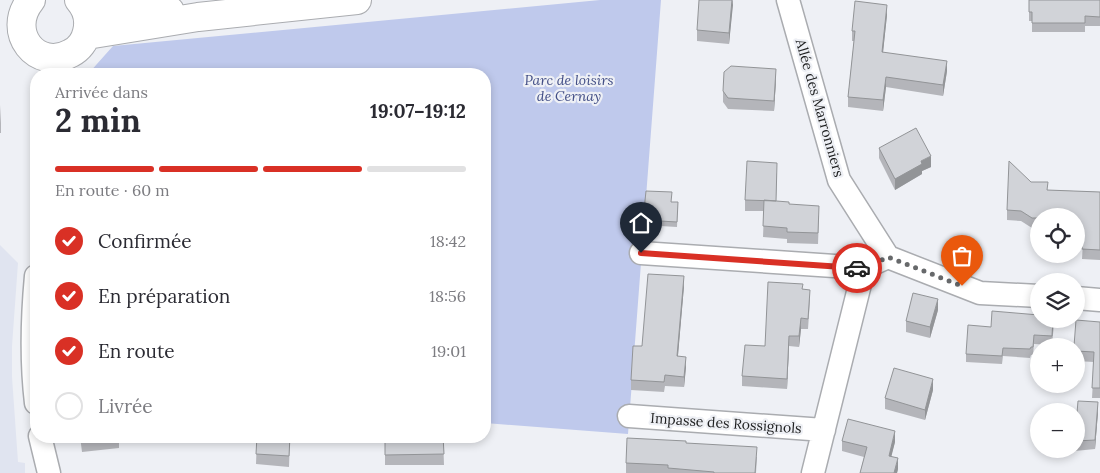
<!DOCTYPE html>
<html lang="fr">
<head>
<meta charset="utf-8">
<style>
  body { margin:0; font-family:Lora,serif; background:#f2f2f3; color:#2b2b33; height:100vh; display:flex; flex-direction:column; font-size:19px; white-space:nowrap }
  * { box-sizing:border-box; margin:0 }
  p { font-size:16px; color:#7c7c81 }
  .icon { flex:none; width:28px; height:28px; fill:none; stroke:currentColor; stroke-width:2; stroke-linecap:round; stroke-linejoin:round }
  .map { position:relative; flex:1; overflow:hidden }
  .side { position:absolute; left:30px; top:68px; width:461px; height:375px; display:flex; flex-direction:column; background:#fff; border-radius:20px; box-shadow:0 2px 8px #0003 }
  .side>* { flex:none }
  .tools { position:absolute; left:1030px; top:208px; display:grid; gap:10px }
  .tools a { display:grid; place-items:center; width:55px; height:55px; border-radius:50%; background:#fff; box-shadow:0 2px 8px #0003; font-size:25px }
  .pin { position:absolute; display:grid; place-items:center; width:42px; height:42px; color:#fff; margin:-51px -21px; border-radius:50% 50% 50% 0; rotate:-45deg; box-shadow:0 0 5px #0007 }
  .pin .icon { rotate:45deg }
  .courier { position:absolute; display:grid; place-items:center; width:50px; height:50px; margin:-25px; border:4px solid #d93025; border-radius:50%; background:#fff; color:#222; box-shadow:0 1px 6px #0007 }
  .head em { font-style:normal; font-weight:700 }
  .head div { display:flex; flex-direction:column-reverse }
  .head { display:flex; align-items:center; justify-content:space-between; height:85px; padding:0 25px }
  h1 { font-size:32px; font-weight:700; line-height:38px }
  .bar { display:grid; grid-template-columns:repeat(4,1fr); gap:8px 5px; align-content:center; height:60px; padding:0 25px }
  .bar i { height:6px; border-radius:4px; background:#e1e1e2 }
  .bar .active { background:#d93025 }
  .bar p { grid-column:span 4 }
  ol { padding:0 25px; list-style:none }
  li { display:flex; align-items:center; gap:15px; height:55px }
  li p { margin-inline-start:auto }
  li .icon { padding:5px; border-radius:50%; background:#d93025; color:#fff; stroke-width:4 }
  li:last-child { color:#7c7c81 }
  li i { width:28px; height:28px; border:2px solid #e1e1e2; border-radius:50% }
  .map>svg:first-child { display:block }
  .built { fill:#e0e4f0 }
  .green { fill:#bfc9ec }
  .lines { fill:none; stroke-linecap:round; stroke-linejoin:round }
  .minor-casing { stroke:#aaacb0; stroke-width:25 }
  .tertiary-casing { stroke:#aaacb0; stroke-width:30 }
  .minor { stroke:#fff; stroke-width:22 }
  .tertiary { stroke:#fff; stroke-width:28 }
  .wall { fill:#b4b5ba }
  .shaded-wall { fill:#929497 }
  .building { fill:#d1d3d8; stroke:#929497 }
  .done { stroke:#67696b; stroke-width:5; stroke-dasharray:0 9 }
  .route { stroke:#d93025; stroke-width:6 }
  .labels { text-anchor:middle; stroke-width:4.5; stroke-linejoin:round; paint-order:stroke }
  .park-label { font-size:14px; font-style:italic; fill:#424e86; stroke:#eef0f5 }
  .street-label { font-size:14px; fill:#1f2021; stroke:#eef0f5 }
</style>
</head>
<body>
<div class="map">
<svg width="1100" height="473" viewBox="0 0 1100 473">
  <rect width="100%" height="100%" fill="#eef0f5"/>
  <!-- built -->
  <path class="built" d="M0 245 18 263 12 346V377L18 462 25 463V473H0Z"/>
  <!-- green -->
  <path class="green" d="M600 0H661L628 434 485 423V74H88L113 46Z"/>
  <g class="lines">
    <!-- minor casing -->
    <g class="minor-casing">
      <path id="minor" d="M788 0 839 180 888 257 980 293 1039 296
        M641 253 864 268
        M36 276C32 319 31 361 36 403
        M1076 298 1100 300
        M629 416 824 430
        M40 436 49 473
        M813 473 864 268 888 257"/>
    </g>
    <!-- tertiary casing -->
    <g class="tertiary-casing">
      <path id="tertiary" d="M31 0C5 32 37 72 71 53 79 49 85 41 87 32 90 20 87 9 79 0
        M86 10C112 8 144 6 170 11
        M87 35 198 17 357 0"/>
    </g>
    <!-- minor -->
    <use href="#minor" class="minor"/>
    <!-- tertiary -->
    <use href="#tertiary" class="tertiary"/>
  </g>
  <!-- wall -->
  <path class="wall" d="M733 0 729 44 697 41V30Z
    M1029 0H1100V26H1085V32H1032V21H1029Z
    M887 15 883 52 947 71 943 96 886 87 883 111 848 107V97L854 41H852V31Z
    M776 80 774 111 728 109 723 102V91Z
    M0 105 1 123V133H0Z
    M879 148 931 167 922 171V174L895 190 879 158Z
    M777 173 776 201 789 204 819 216 818 244 787 243V239L763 237 764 211H745V200Z
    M1031 182 1048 190 1100 192V260L1082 259 1083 242H1076V216H1039V229L1032 228 1021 221 1007 220V210Z
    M671 202H678L677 227 643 225V220Z
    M684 286 678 356 686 367 684 387 665 386 664 392 631 390V380L642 346Z
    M803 289 810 300 808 329H801L799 347 789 346 787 389 742 386V376L765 346Z
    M938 310 930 338 906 332V321Z
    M1100 322V398H1092L1094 362 1076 361V346Z
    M1054 324 1052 345 1034 344 1033 355H1031L1030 358 1003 356 1002 364 966 362V354L991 327Z
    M933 390 925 420 885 409V398Z
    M1098 412 1095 449 1075 451V449H1076V425Z
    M80 436H119V448L82 452Z
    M150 436H172V438L150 439Z
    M257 436H290L289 467 256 464Z
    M385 436H443L444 465H385Z
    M842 441 895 442 891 456 898 469 897 473H860L864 457 842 451Z
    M686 443 757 457 756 473H626V463Z"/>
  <!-- shaded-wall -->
  <path class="shaded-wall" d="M732 0 733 5 729 44V33Z
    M887 5V15L882 62V52Z
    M947 61V71L943 96V85Z
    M776 69V80L774 111V101Z
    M886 77V87L883 111V100Z
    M931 156V167L922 171V174L895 190V179L921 161Z
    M684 276V286L677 366V356Z
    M938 299V310L930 338V327Z
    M801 318V329L799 347V336Z
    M789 336V346L787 389V379Z
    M686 357V367L684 387V377Z
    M933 379V390L925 420V410Z
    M1098 402V412L1095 449V440Z
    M895 431V442L889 466V456Z
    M898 458V469L897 473H894Z"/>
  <!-- building -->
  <path class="building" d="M699 0H732L729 33 697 30Z
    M1029 0H1100V17L1085 16V23H1032V12H1029Z
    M855 1 887 5 882 52 947 61 943 85 886 77 883 100 848 97 855 31H852Z
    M731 66 776 69 774 101 728 98 723 91 724 72Z
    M916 128 931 156 921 161 922 164 895 179 879 148Z
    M747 161 777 163 776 201 745 200Z
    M1009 161 1031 182H1048L1047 190 1100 192V250L1082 249 1083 232H1076V216H1039V218H1032L1021 211 1007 210Z
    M646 191 672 192 671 202H678L677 222 643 220Z
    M764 200 789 202V204L819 206 818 233 787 232V228L763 226Z
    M648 274 684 276 677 356 686 357 684 377 665 375 664 382 631 380 633 346H642Z
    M768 282 803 284 802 289 810 290 808 319 801 318 799 336H789L787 379 742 376 745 345 765 346Z
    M913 293 938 299 930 327 906 321Z
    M992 311 1039 315V319H1053L1052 336 1034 335 1033 347H1031L1030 349 1003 348 1002 356 966 354 968 325 991 327Z
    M1076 320 1100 322V388H1092L1094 352 1076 351V346H1074Z
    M894 368 933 379 925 410 885 398Z
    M1078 401 1098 402 1095 440 1076 441V425Z
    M848 419 895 431 889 456 898 458 894 473H860L867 447 842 441Z
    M81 436H119V437L82 442Z
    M257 436H290L289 456 256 454Z
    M385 436H443L444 454 385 455Z
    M627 438 686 441V443L757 447 755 473H714V472L668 468V465L626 463Z"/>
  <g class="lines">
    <!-- done -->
    <path class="done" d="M857 268H864L888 257 962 286"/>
    <!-- route -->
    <path class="route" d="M641 253 857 268"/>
  </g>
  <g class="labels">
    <!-- park labels -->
    <g class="park-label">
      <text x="569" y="85">Parc de loisirs<tspan x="569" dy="16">de Cernay</tspan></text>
    </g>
    <!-- street labels -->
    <g class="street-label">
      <text transform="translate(820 108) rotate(74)" y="5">Allée des Marronniers</text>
      <text transform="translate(726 423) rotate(4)" y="5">Impasse des Rossignols</text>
    </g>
  </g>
</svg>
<div class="tools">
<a><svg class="icon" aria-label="locate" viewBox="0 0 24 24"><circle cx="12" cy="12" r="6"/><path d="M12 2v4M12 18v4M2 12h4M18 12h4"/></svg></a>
<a><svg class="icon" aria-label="layers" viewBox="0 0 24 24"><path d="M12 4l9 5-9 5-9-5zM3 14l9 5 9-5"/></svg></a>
<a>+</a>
<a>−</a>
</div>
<div class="pin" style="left:962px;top:286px;background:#ea580c"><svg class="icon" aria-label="bag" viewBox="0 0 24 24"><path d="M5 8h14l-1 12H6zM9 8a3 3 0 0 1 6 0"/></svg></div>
<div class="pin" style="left:641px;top:253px;background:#1f2937"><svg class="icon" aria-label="home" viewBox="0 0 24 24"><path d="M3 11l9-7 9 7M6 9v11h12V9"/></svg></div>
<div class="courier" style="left:857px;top:268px"><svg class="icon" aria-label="car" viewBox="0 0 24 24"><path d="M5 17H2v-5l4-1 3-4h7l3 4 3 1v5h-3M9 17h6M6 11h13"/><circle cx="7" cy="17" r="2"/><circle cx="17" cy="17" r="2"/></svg></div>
<section class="side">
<div class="head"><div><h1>2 min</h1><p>Arrivée dans</p></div><em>19:07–19:12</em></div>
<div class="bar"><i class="active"></i><i class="active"></i><i class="active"></i><i></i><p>En route · 60 m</p></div>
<ol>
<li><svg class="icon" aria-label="check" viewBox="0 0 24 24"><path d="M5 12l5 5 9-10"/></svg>Confirmée<p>18:42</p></li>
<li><svg class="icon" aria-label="check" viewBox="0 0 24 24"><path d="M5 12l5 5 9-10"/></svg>En préparation<p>18:56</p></li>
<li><svg class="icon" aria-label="check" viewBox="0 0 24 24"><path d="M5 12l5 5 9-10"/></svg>En route<p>19:01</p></li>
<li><i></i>Livrée</li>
</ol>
</section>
</div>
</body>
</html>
